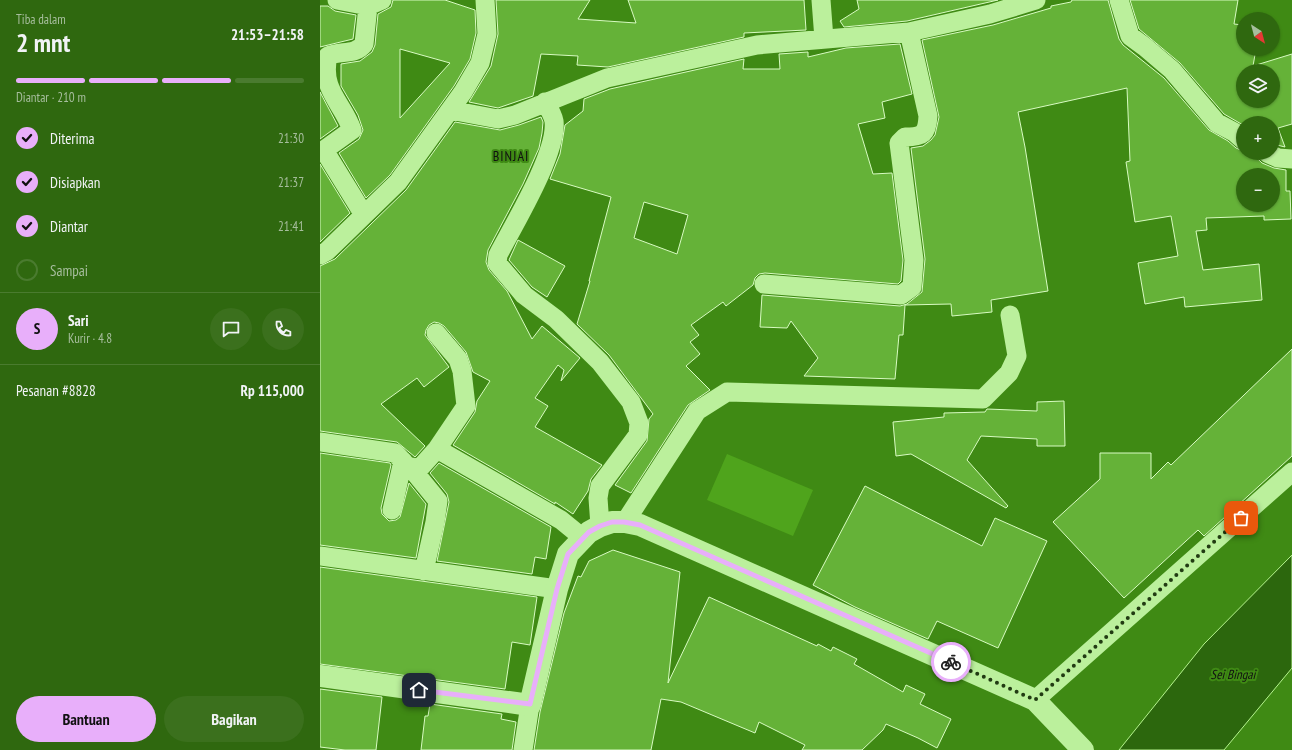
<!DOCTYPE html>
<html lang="id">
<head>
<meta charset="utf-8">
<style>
  body { margin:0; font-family:"PT Sans Narrow",sans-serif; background:#3b701d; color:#f1f3f6; height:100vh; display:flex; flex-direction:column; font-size:15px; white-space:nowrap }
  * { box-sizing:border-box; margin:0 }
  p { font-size:13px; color:#a7be9e }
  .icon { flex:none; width:22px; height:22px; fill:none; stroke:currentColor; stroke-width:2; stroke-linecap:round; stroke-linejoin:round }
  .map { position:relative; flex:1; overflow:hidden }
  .drawer { display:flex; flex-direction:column; background:#2f680f; width:320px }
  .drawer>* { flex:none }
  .needle { width:26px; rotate:144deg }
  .fabs { position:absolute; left:916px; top:12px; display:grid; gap:8px }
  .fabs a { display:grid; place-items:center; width:44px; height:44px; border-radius:50%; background:#2f680f; box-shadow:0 1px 3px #0004; font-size:20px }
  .pin { position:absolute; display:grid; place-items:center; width:34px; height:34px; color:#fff; margin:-17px; border-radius:8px; box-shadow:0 2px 6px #0006 }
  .courier { position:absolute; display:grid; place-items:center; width:40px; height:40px; margin:-20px; border:3px solid #e8affa; border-radius:50%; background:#fff; color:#222; box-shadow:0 1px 5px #0007 }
  .head em { font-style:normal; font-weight:700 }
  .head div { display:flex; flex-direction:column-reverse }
  .head { display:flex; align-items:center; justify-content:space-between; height:68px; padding:0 16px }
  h1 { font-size:26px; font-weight:700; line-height:30px }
  .bar { display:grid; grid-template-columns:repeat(4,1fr); gap:6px 4px; align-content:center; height:48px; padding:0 16px }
  .bar i { height:5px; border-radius:3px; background:#4a7b2f }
  .bar .selected { background:#e8affa }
  .bar p { grid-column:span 4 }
  .line { display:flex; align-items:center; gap:10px; padding:0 16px; border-top:1px solid #4a7b2f }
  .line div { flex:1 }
  .round { display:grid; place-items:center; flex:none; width:42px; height:42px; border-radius:21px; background:#3b701d }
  ol { padding:0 16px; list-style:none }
  li { display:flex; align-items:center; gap:12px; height:44px }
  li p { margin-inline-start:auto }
  li .icon { padding:4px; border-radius:50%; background:#e8affa; color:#111; stroke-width:4 }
  li:last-child { color:#a7be9e }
  li i { width:22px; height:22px; border:2px solid #4a7b2f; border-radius:50% }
  .primary-button { display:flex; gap:8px; margin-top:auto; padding:8px 16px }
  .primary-button a { flex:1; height:46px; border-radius:24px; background:#e8affa; color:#111; font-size:16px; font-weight:700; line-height:46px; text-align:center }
  .primary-button a+a { background:#3b701d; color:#f1f3f6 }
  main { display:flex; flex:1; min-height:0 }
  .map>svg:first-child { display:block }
  .green { fill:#4fa41c }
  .water { fill:#2c670d; stroke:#b5f38e }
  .building { fill:#65b238; stroke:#d8fbc2; fill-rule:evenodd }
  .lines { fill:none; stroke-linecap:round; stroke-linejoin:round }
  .minor { stroke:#bbf09c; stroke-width:19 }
  .tertiary { stroke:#bbf09c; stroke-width:22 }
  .done { stroke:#213b12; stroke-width:4; stroke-dasharray:0 7.2 }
  .route { stroke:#e8affa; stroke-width:5 }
  .labels { text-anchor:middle; stroke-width:4; stroke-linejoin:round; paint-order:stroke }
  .water-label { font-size:13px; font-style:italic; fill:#111; stroke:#3f8a14 }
  .quarter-label { font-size:14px; letter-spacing:1px; fill:#111; stroke:#3f8a14 }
</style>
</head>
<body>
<main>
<section class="drawer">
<div class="head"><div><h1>2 mnt</h1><p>Tiba dalam</p></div><em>21:53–21:58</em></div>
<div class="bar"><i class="selected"></i><i class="selected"></i><i class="selected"></i><i></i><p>Diantar · 210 m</p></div>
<ol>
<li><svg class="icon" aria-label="check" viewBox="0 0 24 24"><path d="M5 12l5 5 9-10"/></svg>Diterima<p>21:30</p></li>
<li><svg class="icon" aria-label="check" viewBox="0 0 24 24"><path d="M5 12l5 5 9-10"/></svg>Disiapkan<p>21:37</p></li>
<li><svg class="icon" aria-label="check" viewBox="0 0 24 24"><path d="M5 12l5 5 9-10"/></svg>Diantar<p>21:41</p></li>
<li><i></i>Sampai</li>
</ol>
<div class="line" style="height:72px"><b class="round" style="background:#e8affa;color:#111">S</b><div><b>Sari</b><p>Kurir · 4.8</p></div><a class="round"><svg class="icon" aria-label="chat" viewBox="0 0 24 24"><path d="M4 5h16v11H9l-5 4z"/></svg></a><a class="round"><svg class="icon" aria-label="phone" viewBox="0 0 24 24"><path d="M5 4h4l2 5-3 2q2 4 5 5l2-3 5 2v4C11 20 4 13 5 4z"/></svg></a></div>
<div class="line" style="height:52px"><div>Pesanan #8828</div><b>Rp 115,000</b></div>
<div class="primary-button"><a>Bantuan</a><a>Bagikan</a></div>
</section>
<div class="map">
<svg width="972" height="750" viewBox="0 0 972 750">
  <rect width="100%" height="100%" fill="#3f8a14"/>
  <!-- green -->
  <path class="green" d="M407 454 493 490 473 536 387 500Z"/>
  <!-- water -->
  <path class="water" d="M972 555V668L904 750H799L884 644Z"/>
  <!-- building -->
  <path class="building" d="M73 0H125L155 10 156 33 150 59 134 86 70 175 46 198 19 153 39 139 43 130 38 115 21 86V64L40 61 52 52 55 45 58 14 71 7ZM80 49 130 63 80 118Z
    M176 0H270L258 19 316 23 308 0H484L486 30 424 33V37L288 67 257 65 258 56 221 54 213 96 178 108 149 102 171 66 178 34Z
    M537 0H678L587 21 524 27 520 21 539 9Z
    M752 0H788L799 39 803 45 844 78 889 130 908 141 916 148 923 151V153H936L938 159 942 163 954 168 966 170V191H970L971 219 944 220V216L886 218 887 230 876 231 883 270 939 264 942 300 865 307 864 297 825 304 818 263 858 256 851 216 815 222 806 162 810 161 807 88 698 112 705 147 728 291 671 300 672 312 632 316 631 304 585 305 583 335H579L575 379 484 376 498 358 471 321 467 328 440 327 442 295 580 306 587 304 602 292 605 259 591 148 603 146 611 140 615 135 619 117 602 40 673 25 731 8V6L751 2ZM923 175H953V205H923Z
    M810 0H918L914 24 923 25V49H936L933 66 972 54V124L958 128 965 147 953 144V123H923V125L904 114 860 63 819 29ZM923 71H953V101H923Z
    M0 6H8L15 11 36 15 33 39 0 47Z
    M580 44 592 94 562 102 565 118 538 124 553 174 572 173 583 260 581 281 578 284 445 273 439 274 435 278 433 285 406 306 403 302 371 325 379 335 370 342 380 354 366 366 390 390 368 405 311 493 295 485 327 441 329 419 333 414 289 355 257 324 270 281H269L291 197 230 179 240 154 245 125 263 111 264 99 290 89 424 59 423 69H460L459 54 488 52V57L526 48ZM324 202 368 215 357 254 314 238Z
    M0 92 18 126 0 139Z
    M221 117 223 122 222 133 219 148 203 184 168 250 166 262 169 270 187 291 212 339 222 326 260 358 241 381 244 370 238 365 215 398 228 406 215 427 282 465 271 479 268 491 253 514 235 502V504L133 445 155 412 157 401 170 381 153 372 146 352 124 326 119 323 114 322 109 325 106 330 105 335 129 367 104 387 97 378 61 404 105 446 95 457 77 442 0 431V266L15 259 86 190 135 122 180 130 199 125Z
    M0 164 30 213 0 242Z
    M198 240 245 266 227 297 212 287 189 260Z
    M972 349V456L884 536 878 530 804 598 733 522 780 479V453H831V479L848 462 851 465Z
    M744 401 745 446H717V439L661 436 647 460 688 506 686 508 591 454 576 456 573 422 624 417V413L665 412 667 409 717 411V402Z
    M0 453 70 463 71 465 61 508 62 514 69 521 76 520 80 517 89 483 106 504 96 558 0 545Z
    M119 463 231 527 226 559 215 557 212 574 117 561 129 502 127 494 110 473Z
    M545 486 662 546 675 518 727 541 678 648 617 621 608 639 535 607 493 585Z
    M293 550 360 572 348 683 389 597 497 646 498 644 511 651 513 647 537 659 534 664 583 692 586 685 605 694 600 704 631 719 617 748 598 738 566 724 563 730 542 750H482L485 745 439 722 435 733 361 702 341 699 331 750H214L220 712 244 613 258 576 261 577 269 561Z
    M0 567 217 597 210 645 192 642 185 689 0 664Z
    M0 689 62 697 56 750H25L0 747Z
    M110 704 182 714 181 719 196 722 192 750H101L105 716H108Z"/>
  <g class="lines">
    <!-- minor -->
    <path class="minor" d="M17 0 48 6 62 0
      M501 0 504 39
      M799 0 810 36 825 47 852 70 897 123 914 132 923 140
      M225 102C228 107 233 115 234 121 238 152 193 226 178 255L177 263 204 295 236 319 280 362 311 402 319 423 318 435 280 486 278 498 280 526
      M130 110 178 119 195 115 287 78 437 45 589 32 670 14 716 0
      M947 153 958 158 972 159
      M44 215 4 150 32 130C23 103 0 90 8 56 20 50 35 56 44 44L48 6
      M0 255 7 251 78 182 143 92 160 63 167 34 165 0
      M444 284 581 295 592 287 594 260 579 143 585 137C603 137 607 134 608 116L589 32
      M116 333 138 359 142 371 146 406 117 449 241 520 263 538
      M0 442 75 453 87 466 99 469 117 449
      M99 469 96 474 118 501 115 522 104 571
      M72 510 83 461
      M305 522 377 411 407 392 663 399 689 373 697 356 690 315
      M0 556 237 589
      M715 700 972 472
      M203 750 210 705"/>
    <!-- tertiary -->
    <path class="tertiary" d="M0 676 210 705 237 589 248 554 269 532 280 526 292 522H305L320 525 715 700 763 750"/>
  </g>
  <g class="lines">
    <!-- done -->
    <path class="done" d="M631 662 715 700 921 518"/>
    <!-- route -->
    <path class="route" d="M99 690 210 704 237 589 248 554 269 532 280 526 292 522H304L320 525 631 662"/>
  </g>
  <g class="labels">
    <!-- water labels -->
    <g class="water-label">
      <text x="913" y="679">Sei Bingai</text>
    </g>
    <!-- quarter labels -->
    <g class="quarter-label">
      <text x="191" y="161">BINJAI</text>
    </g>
  </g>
</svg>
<div class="fabs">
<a><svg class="needle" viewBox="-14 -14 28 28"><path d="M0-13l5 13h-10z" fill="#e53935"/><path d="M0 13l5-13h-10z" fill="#a7be9e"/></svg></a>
<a><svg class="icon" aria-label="layers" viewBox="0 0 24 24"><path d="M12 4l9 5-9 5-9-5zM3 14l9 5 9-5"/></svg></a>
<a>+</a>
<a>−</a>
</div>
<div class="pin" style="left:921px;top:518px;background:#ea580c"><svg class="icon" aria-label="bag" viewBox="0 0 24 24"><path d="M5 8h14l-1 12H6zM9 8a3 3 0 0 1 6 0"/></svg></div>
<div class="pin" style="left:99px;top:690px;background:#1f2937"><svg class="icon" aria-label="home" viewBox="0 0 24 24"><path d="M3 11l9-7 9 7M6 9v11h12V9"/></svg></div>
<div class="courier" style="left:631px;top:662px"><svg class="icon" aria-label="bike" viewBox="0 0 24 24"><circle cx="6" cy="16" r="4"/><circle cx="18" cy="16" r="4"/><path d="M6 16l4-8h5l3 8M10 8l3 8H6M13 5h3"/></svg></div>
</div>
</main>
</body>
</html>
